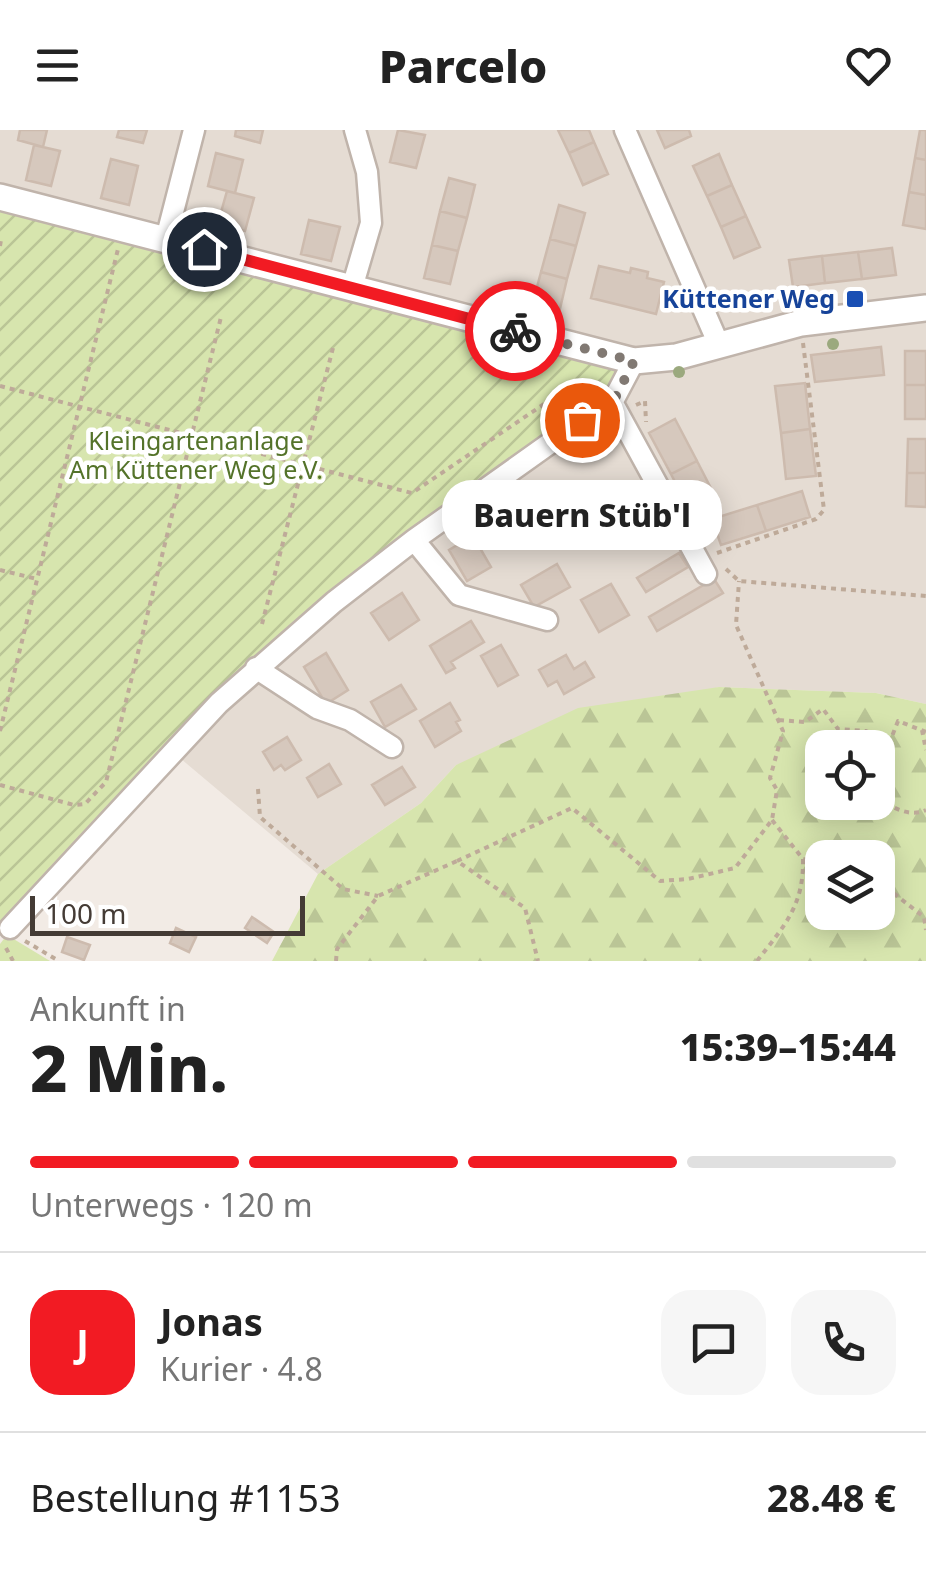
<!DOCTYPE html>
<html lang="de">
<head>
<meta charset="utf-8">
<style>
  body { margin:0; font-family:"Noto Sans",sans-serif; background:#f6f6f6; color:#222; height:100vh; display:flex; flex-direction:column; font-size:38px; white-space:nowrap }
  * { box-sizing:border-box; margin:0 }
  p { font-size:32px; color:#767676 }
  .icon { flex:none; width:55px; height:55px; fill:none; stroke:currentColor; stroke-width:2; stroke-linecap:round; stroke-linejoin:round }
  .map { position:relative; height:831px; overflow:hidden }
  .sheet { display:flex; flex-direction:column; background:#fff; flex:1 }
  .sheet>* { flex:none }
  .controls { position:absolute; left:805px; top:600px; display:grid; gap:20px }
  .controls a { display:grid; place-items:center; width:90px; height:90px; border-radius:20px; background:#fff; box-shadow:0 5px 25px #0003; font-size:50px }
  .scale { position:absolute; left:30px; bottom:25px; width:275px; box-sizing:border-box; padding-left:10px; border:5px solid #443b35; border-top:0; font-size:28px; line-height:35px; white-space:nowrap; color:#443b35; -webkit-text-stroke:8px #fff; paint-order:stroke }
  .pin { position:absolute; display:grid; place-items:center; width:85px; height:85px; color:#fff; margin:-42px; border:5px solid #fff; border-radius:50%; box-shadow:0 2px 10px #0007 }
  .courier { position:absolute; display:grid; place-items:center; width:100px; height:100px; margin:-50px; border:8px solid #f21b23; border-radius:50%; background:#fff; color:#222; box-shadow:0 2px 12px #0007 }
  .bubble { position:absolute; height:70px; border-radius:30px; background:#fff; box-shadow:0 5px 25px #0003; font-size:32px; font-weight:800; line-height:70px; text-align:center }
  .overview em { font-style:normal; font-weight:800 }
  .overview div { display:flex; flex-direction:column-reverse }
  .overview { display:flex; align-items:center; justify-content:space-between; height:170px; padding:0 30px }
  h1 { font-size:65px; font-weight:800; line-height:75px }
  .bar { display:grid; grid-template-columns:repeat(4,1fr); gap:15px 10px; align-content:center; height:120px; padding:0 30px }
  .bar i { height:12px; border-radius:8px; background:#e0e0e0 }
  .bar .selected { background:#f21b23 }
  .bar p { grid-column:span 4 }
  .line { display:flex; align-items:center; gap:25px; padding:0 30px; border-top:2px solid #e0e0e0 }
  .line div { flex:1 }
  .round { display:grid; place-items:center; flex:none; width:105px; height:105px; border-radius:30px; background:#f6f6f6 }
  header { display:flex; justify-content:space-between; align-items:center; height:130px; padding:0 30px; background:#fff; font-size:45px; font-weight:800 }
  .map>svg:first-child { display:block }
  .residential { fill:#e5dcd3 }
  .forest { fill:url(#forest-firs); fill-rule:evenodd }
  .park { fill:#d7e5ae }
  .garden { fill:url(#garden-furrows) }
  .building { fill:#d6c8bd; stroke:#cdbbae; stroke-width:2.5 }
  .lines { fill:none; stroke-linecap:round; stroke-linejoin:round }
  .minor-casing { stroke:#c0b4ab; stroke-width:25 }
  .tertiary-casing { stroke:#c0b4ab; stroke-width:30 }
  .path { stroke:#beaa99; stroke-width:4; stroke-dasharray:5 5; stroke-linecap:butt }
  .minor { stroke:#fff; stroke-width:20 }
  .tertiary { stroke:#fff; stroke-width:25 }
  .tree { fill:#9ba97e }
  .done { stroke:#817973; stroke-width:10; stroke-dasharray:0 18 }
  .route { stroke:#f21b23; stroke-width:12 }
  .transit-dot { fill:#1a4fb4; stroke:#fff; stroke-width:4 }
  .labels { text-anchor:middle; stroke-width:9; stroke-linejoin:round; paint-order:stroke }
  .transit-label { font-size:25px; font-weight:bold; fill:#164399; stroke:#fff; text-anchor:end }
  .park-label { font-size:25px; fill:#54732a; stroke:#fff }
</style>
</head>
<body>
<header><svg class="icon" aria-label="menu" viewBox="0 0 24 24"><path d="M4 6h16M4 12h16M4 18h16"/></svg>Parcelo<svg class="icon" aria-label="heart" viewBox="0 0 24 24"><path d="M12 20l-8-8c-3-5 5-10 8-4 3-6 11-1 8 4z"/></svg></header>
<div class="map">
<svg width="926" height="831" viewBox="0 0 926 831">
  <defs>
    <pattern id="forest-firs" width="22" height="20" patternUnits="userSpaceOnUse" patternTransform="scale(2.5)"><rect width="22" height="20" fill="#d7e5ae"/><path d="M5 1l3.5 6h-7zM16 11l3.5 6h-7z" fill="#bac596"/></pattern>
    <pattern id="garden-furrows" width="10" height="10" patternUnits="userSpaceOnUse" patternTransform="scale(2.5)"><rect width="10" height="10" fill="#d7e5ae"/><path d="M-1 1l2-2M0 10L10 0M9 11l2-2" fill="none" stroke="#bac596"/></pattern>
  </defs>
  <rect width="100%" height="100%" fill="#f2ebe5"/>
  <!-- residential -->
  <path class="residential" d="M0 0H926V574L876 563 719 557 456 635 421 673 318 744 168 618 0 74Z"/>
  <!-- forest -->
  <path class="forest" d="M719 557 876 563 926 574V831H272L318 744 421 673 456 635 578 578ZM822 618H878V672H822ZM822 728H878V782H822Z"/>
  <!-- park -->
  <path class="park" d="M7 805 50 831H0V814Z"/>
  <!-- garden -->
  <path class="garden" d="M0 74 623 236 614 257 214 569 0 799Z"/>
  <!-- building -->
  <path class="building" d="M20 0H47L43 17 18 10Z
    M119 0H147L143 13 117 7Z
    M236 0H263L260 13 235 6Z
    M398 0 425 5 416 38 390 32Z
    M558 0H589L594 12 569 23Z
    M657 0H689L691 6 665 18Z
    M920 0H926V30L915 28Z
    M594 12 608 44 583 55 569 23Z
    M34 15 60 21 51 56 26 50Z
    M216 23 243 30 235 63 208 56Z
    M719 24 732 55 707 66 693 36Z
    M915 28 926 30V65L909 62Z
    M111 29 138 36 129 75 101 68Z
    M449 48 475 55 467 88 440 81Z
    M732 55 746 86 721 97 707 66Z
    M227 61 254 68 245 101 218 93Z
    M909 62 926 65V99L903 95Z
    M559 75 585 83 576 116 550 109Z
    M440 81 467 88 458 121 432 115Z
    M746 86 760 117 734 128 721 97Z
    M309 90 340 97 331 131 301 124Z
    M550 109 576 116 567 149 541 142Z
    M432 115 458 121 450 154 424 148Z
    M892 118 896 145 862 149 858 122Z
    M858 122 862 149 825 153 822 126Z
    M822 126 825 153 793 157 789 130Z
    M599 136 630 143 631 138 648 142 647 148 664 152 656 184 591 168Z
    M541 142 567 149 559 183 532 176Z
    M881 217 884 245 815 252 811 225Z
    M905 221H926V255H905Z
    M805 253 810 299 781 303 775 256Z
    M905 255H926V289H905Z
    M675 289 697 331 671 344 649 303Z
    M810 299 816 346 786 349 781 303Z
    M908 309H926V343H907Z
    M697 331 718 372 692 385 671 344Z
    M907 343H926V377L906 376Z
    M609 353 615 364 593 377 599 387 586 394 573 372Z
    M802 361 810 387 766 401 757 375Z
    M530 371 537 385 533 387 544 406 525 417 506 385Z
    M757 375 766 401 721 415 712 389Z
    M473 406 491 437 467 451 449 420Z
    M679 423 688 437 646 462 637 448Z
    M557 434 570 457 534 477 521 455Z
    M714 449 723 463 657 501 649 487Z
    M611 454 629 485 599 502 581 470Z
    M402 463 419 490 389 510 371 483Z
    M471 491 484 512 451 532 455 538 446 543 430 516Z
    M501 515 518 545 498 556 481 526Z
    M326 523 348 560 326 574 304 537Z
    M566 525 574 539 585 532 594 547 564 564 557 551 548 556 539 540Z
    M401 555 416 579 385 597 371 572Z
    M450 573 460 590 456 592 461 601 435 617 420 591Z
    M287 607 301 630 285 640 281 635 274 640 263 622Z
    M329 634 341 654 318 667 307 648Z
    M402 637 415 657 385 675 372 655Z
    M252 787 274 802 267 813 245 798Z
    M176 798 196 807 189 822 170 813Z
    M67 807 90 815 84 830 62 822Z"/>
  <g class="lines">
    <!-- minor casing -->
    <g class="minor-casing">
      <path id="minor" d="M625 0 719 215
        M166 109 194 0
        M352 158 371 93 367 42 355 0
        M611 270 706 444
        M414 410 459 465 547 490
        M256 538 317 578 350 590 392 617
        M10 798 219 573 334 472 414 410 615 267 634 231"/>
    </g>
    <!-- tertiary casing -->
    <g class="tertiary-casing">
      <path id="tertiary" d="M0 67 634 231 676 227 801 193 926 178"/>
    </g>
    <!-- path -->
    <path class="path" d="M0 116 1 110
      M0 256 412 363 556 266
      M636 275 645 271 646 292
      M717 423 816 389 824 380 803 213
      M726 439 739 451 926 466
      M0 440 37 449
      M262 494 334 214
      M779 590 805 592 823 579 838 599 866 601 888 612
      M922 600 926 620
      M0 601 118 119
      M878 642 898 591 926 602
      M0 655 74 675 85 674 106 652 221 187
      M258 659 260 687 343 759 378 766
      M878 667C890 677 910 688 926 680
      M772 690 803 729 822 734
      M457 731 572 678 660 751 688 749 735 738 772 690 777 660 770 648 783 601 736 495 739 451
      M878 751 924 787 926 800
      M25 811 59 831
      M6 818 13 831
      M336 831 337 819 378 766 457 731 525 778 538 831
      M757 831C784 796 804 776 803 729"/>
    <!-- minor -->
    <use href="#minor" class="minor"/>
    <!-- tertiary -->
    <use href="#tertiary" class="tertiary"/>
  </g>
  <!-- trees -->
  <g class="tree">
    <circle cx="833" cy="214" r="6"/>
    <circle cx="679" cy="242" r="6"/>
  </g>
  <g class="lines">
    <!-- done -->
    <path class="done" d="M515 201 634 231 616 266 582 290"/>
    <!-- route -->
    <path class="route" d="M204 119 515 201"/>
  </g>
  <!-- markers -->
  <rect class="transit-dot" x="845" y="159" width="20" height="20" rx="5"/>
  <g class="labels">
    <!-- transit labels -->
    <g class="transit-label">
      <text x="835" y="178">Küttener Weg</text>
    </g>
    <!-- park labels -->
    <g class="park-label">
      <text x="196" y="320">Kleingartenanlage<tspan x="196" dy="29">Am Küttener Weg e.V.</tspan></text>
    </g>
  </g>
</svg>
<div class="controls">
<a><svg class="icon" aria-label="locate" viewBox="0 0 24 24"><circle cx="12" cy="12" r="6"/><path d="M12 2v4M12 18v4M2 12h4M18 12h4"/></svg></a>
<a><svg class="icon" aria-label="layers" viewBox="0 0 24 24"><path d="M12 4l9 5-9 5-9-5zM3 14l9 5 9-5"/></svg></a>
</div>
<div class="scale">100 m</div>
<div class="pin" style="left:582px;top:290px;background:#ea580c"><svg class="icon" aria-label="bag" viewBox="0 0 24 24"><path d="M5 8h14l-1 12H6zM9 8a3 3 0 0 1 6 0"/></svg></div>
<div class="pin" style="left:204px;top:119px;background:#1f2937"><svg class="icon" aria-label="home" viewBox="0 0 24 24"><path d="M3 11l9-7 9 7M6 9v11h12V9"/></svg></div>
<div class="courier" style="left:515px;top:201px"><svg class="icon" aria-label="bike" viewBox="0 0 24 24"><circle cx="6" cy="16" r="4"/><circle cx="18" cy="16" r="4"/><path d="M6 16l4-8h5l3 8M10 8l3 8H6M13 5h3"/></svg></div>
<div class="bubble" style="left:442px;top:350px;width:280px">Bauern Stüb'l</div>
</div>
<section class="sheet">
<div class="overview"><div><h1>2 Min.</h1><p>Ankunft in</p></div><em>15:39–15:44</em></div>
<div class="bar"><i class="selected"></i><i class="selected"></i><i class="selected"></i><i></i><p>Unterwegs · 120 m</p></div>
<div class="line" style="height:180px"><b class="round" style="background:#f21b23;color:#fff">J</b><div><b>Jonas</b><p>Kurier · 4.8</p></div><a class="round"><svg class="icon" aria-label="chat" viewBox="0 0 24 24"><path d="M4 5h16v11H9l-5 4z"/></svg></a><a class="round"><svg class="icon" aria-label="phone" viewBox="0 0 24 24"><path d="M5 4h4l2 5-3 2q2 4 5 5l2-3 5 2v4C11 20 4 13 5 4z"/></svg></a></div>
<div class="line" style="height:130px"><div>Bestellung #1153</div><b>28.48 €</b></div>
</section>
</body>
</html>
